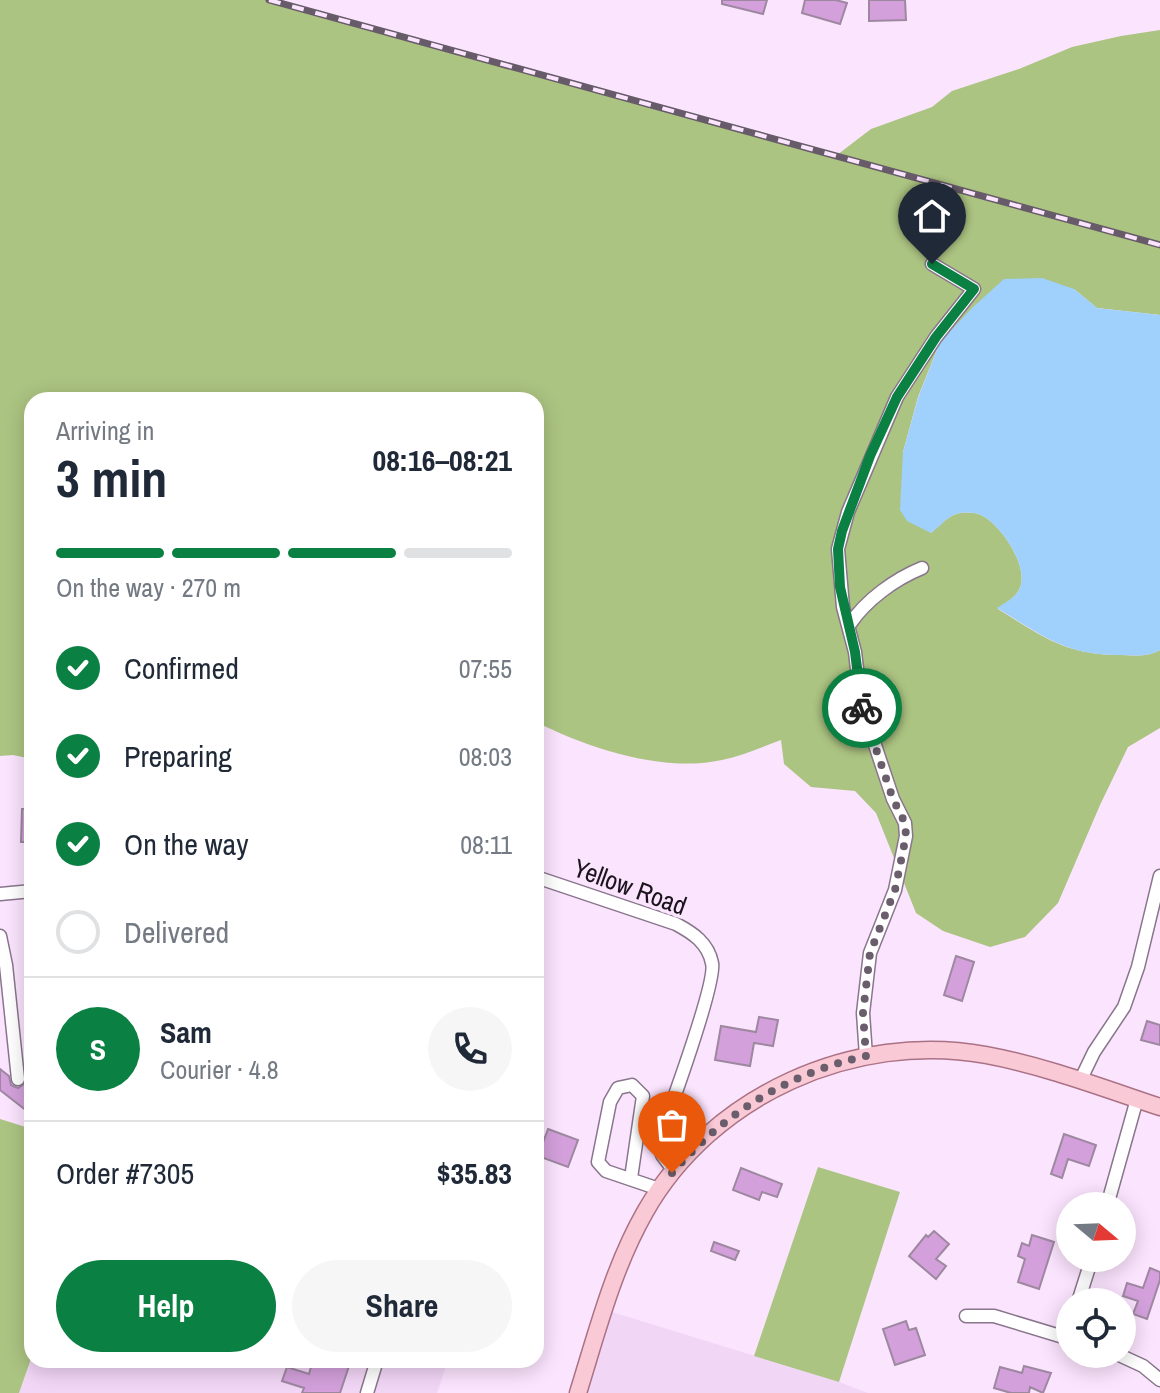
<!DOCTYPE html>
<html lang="en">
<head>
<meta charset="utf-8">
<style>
  body { margin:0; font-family:"Archivo Narrow",sans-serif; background:#f6f6f7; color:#1f2937; height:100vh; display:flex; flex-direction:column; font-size:30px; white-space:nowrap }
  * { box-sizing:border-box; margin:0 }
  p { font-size:26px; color:#747a83 }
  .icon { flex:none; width:44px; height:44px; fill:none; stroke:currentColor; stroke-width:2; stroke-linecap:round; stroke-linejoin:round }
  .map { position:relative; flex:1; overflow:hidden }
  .drawer { position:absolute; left:24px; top:392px; width:520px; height:976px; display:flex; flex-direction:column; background:#fff; border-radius:24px; box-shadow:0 4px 20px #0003 }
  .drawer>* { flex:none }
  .needle { width:52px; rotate:109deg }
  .fabs { position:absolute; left:1056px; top:1192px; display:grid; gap:16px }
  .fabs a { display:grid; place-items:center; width:80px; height:80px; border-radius:50%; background:#fff; box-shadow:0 4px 20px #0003; font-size:40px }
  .pin { position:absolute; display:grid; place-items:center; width:68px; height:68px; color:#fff; margin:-82px -34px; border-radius:50% 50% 50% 0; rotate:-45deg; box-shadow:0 0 8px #0007 }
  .pin .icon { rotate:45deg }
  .courier { position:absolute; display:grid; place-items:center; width:80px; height:80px; margin:-40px; border:6px solid #0b8043; border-radius:50%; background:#fff; color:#222; box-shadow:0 2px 10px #0007 }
  .overview em { font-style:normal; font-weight:800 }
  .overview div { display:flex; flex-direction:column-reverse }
  .overview { display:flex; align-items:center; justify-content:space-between; height:136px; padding:0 32px }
  h1 { font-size:52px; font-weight:800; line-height:60px }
  .bar { display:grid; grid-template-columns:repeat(4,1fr); gap:12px 8px; align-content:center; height:96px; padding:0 32px }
  .bar i { height:10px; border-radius:6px; background:#e0e1e3 }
  .bar .current { background:#0b8043 }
  .bar p { grid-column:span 4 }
  .line { display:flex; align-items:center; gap:20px; padding:0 32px; border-top:2px solid #e0e1e3 }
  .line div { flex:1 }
  .round { display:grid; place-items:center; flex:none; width:84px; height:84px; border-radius:42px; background:#f6f6f7 }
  ol { padding:0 32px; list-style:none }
  li { display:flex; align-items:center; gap:24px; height:88px }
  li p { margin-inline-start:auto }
  li .icon { padding:8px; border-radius:50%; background:#0b8043; color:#fff; stroke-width:4 }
  li:last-child { color:#747a83 }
  li i { width:44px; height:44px; border:4px solid #e0e1e3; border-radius:50% }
  .cta { display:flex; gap:16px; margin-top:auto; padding:16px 32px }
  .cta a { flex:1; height:92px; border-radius:48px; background:#0b8043; color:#fff; font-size:32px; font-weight:800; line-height:92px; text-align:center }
  .cta a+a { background:#f6f6f7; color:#1f2937 }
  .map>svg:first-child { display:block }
  .built { fill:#f2d6f6 }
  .green { fill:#acc482 }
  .water { fill:#a0d1fc }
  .building { fill:#d3a0db; stroke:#9d88a0; stroke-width:2 }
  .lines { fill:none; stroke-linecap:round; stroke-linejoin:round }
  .minor-casing { stroke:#89758c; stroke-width:15 }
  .major-casing { stroke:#aa7284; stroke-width:19 }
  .minor { stroke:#fff; stroke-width:12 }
  .major { stroke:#fac9d6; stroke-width:16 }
  .rail-casing { stroke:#675a69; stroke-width:7 }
  .rail { stroke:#fbe4fe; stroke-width:4; stroke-dasharray:12; stroke-linecap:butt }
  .done { stroke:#6a5d6c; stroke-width:8; stroke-dasharray:0 14.4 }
  .route { stroke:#0b8043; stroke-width:10 }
  .labels { text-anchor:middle; stroke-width:7; stroke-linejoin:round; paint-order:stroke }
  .street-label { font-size:26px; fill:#1c141d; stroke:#fbe4fe }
</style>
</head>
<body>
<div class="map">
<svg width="1160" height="1393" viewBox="0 0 1160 1393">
  <rect width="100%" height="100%" fill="#fbe4fe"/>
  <!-- built -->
  <path class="built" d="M612 1312 839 1382 868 1393H586Z
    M32 1356V1360H448L437 1393H19Z"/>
  <!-- green -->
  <path class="green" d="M0 0H267L833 158 871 129 932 107 952 91 1019 69 1072 47 1121 36 1160 30V315L1097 308 1074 289 940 342 918 397 903 452 931 533C939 526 947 517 956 514 964 512 973 512 981 515 1001 524 1034 572 1017 593 1013 599 1003 604 998 609 1040 635 1065 655 1118 655 1133 655 1146 658 1160 650V728L1128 747 1100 805 1058 903 1025 937 990 947 943 931 916 913 876 813 855 791 811 787 784 764 781 740C762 747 742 756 722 760 663 773 588 748 536 722V400H32V759L13 755 0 756Z
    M0 1119 32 1129V1356L19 1393H0Z
    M818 1167 900 1192 839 1382 754 1356Z"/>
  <!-- water -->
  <path class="water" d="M1042 278 1074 289 1097 308 1160 315V650C1146 658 1133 655 1117 655 1065 655 1040 634 997 608 1003 604 1013 599 1017 593 1034 572 1001 524 981 515 973 512 964 512 956 514 947 517 939 527 931 533L907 521 900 510 903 452 918 398 940 342 972 308 1004 279Z"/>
  <!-- building -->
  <path class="building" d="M722 0H767L763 14 722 4Z
    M805 0H836L847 3 840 24 802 13Z
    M869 0H905L906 20 869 21Z
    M22 809H32V842H21Z
    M956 956 974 962 962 1001 944 995Z
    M759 1017 778 1020 773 1046 754 1043 750 1066 715 1060 721 1026 756 1032Z
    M1147 1021 1160 1025V1045L1141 1040Z
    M32 1068V1115L0 1090V1069L9 1076 11 1085 18 1088 26 1083 27 1075Z
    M548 1129 578 1140 568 1167 538 1156Z
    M1064 1134 1096 1145 1089 1166 1068 1159 1062 1178 1051 1174Z
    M741 1168 782 1184 777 1197 762 1192 759 1200 733 1190Z
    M934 1231 949 1244 936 1259 946 1266 936 1279 909 1256 926 1235 928 1237Z
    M1032 1235 1054 1242 1039 1289 1018 1282 1025 1259 1018 1256 1022 1243 1029 1246Z
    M714 1242 739 1251 735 1260 711 1251Z
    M1150 1268 1160 1272V1280L1147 1319 1133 1314 1138 1301 1123 1296 1127 1283 1143 1288Z
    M906 1321 909 1330 916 1328 925 1355 895 1365 883 1329Z
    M313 1360H351L340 1393H302L304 1388 282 1381 287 1367 309 1374Z
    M1024 1366 1051 1373 1043 1393 1030 1387 1029 1393H1011L994 1388 1000 1367 1022 1373Z"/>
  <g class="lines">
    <!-- minor casing -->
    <g class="minor-casing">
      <path id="minor" d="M850 624C866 600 895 579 922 568
        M536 877 676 924C693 933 708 943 712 963 717 981 670 1109 661 1134L662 1155 674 1171
        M0 894 32 891
        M0 936 6 965 18 1079
        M866 1056 863 1013 870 953 895 890 906 836 905 823 893 799 861 703 855 652 843 607 838 549 848 512 897 397 936 337 974 289 932 264
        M1080 1081 1094 1052 1124 1007 1138 967 1160 876
        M631 1178 643 1096 632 1085 618 1088 610 1102 598 1162 606 1171 659 1189
        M1107 1206 1137 1099
        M1078 1302 1092 1258
        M966 1316H994L1070 1339
        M1117 1354 1143 1366 1160 1380
        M367 1393 377 1360"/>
    </g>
    <!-- major casing -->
    <g class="major-casing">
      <path id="major" d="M578 1393C597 1332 613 1268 645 1212 711 1095 855 1031 986 1055 1045 1066 1103 1088 1160 1107"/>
    </g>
    <!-- minor -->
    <use href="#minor" class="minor"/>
    <!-- major -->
    <use href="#major" class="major"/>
    <!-- rail casing -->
    <g class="rail-casing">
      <path id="rail" d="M269 0 1160 245"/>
    </g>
    <!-- rail -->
    <use href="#rail" class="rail"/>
  </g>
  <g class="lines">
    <!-- done -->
    <path class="done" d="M672 1173C724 1113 789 1073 866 1056L863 1013 870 953 895 890 906 836 905 823 893 799 862 708"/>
    <!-- route -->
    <path class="route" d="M862 708 855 652 840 587 838 549 842 531 870 456 897 397 936 337 974 289 932 264"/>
  </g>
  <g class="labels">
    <!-- street labels -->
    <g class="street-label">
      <text transform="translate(630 887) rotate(20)" y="9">Yellow Road</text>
    </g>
  </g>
</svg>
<div class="fabs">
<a><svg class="needle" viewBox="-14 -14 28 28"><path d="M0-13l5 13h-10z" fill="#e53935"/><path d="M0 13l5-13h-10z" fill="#747a83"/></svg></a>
<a><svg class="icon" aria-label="locate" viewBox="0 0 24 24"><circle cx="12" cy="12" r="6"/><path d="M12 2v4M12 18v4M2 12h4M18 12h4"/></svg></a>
</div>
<div class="pin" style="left:672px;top:1173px;background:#ea580c"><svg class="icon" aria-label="bag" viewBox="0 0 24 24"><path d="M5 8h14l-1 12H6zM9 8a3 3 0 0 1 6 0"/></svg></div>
<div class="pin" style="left:932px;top:264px;background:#1f2937"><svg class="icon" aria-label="home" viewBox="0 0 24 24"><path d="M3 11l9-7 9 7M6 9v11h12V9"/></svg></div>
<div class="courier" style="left:862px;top:708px"><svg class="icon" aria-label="bike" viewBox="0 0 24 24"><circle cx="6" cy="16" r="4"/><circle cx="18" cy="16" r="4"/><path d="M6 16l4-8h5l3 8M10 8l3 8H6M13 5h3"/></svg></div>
<section class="drawer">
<div class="overview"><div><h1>3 min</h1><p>Arriving in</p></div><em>08:16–08:21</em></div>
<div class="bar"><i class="current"></i><i class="current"></i><i class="current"></i><i></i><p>On the way · 270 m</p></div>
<ol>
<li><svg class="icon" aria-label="check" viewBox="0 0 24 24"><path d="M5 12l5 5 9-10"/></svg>Confirmed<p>07:55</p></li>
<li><svg class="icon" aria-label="check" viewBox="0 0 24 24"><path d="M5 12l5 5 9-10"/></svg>Preparing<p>08:03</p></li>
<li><svg class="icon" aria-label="check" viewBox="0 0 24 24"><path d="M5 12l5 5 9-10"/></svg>On the way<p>08:11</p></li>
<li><i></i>Delivered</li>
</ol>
<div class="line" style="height:144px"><b class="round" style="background:#0b8043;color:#fff">S</b><div><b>Sam</b><p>Courier · 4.8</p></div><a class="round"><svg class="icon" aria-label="phone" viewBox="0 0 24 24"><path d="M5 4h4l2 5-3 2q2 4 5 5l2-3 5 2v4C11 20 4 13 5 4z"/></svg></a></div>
<div class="line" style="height:104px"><div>Order #7305</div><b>$35.83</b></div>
<div class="cta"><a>Help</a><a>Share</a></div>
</section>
</div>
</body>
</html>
